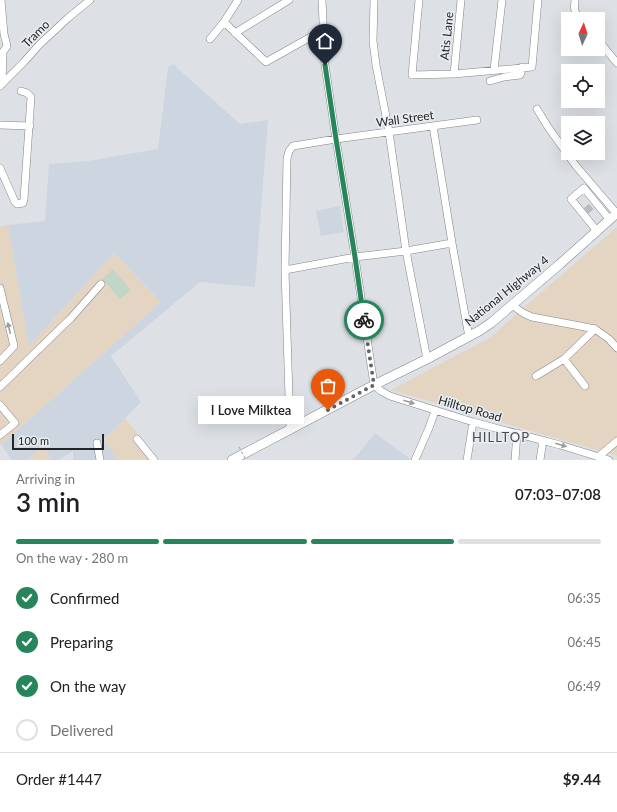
<!DOCTYPE html>
<html lang="en">
<head>
<meta charset="utf-8">
<style>
  body { margin:0; font-family:Lato,sans-serif; background:#f2f2f2; color:#202124; height:100vh; display:flex; flex-direction:column; font-size:15px; white-space:nowrap }
  * { box-sizing:border-box; margin:0 }
  p { font-size:13px; color:#757577 }
  .icon { flex:none; width:22px; height:22px; fill:none; stroke:currentColor; stroke-width:2; stroke-linecap:round; stroke-linejoin:round }
  .map { position:relative; height:460px; overflow:hidden }
  .sheet { display:flex; flex-direction:column; background:#fff; flex:1 }
  .sheet>* { flex:none }
  .needle { width:26px; rotate:4deg }
  .fabs { position:absolute; left:561px; top:12px; display:grid; gap:8px }
  .fabs a { display:grid; place-items:center; width:44px; height:44px; border-radius:0px; background:#fff; box-shadow:0 4px 16px #0002; font-size:20px }
  .scale { position:absolute; left:12px; bottom:10px; width:92px; box-sizing:border-box; padding-left:4px; border:2px solid #222425; border-top:0; font-size:11px; line-height:14px; white-space:nowrap; color:#222425; -webkit-text-stroke:3px #ebeef2; paint-order:stroke }
  .pin { position:absolute; display:grid; place-items:center; width:34px; height:34px; color:#fff; margin:-41px -17px; border-radius:50% 50% 50% 0; rotate:-45deg; box-shadow:0 0 4px #0007 }
  .pin .icon { rotate:45deg }
  .courier { position:absolute; display:grid; place-items:center; width:40px; height:40px; margin:-20px; border:3px solid #27855c; border-radius:50%; background:#fff; color:#222; box-shadow:0 1px 5px #0007 }
  .bubble { position:absolute; height:28px; border-radius:0px; background:#fff; box-shadow:0 4px 16px #0002; font-size:13px; font-weight:600; line-height:28px; text-align:center }
  .head em { font-style:normal; font-weight:600 }
  .head div { display:flex; flex-direction:column-reverse }
  .head { display:flex; align-items:center; justify-content:space-between; height:68px; padding:0 16px }
  h1 { font-size:26px; font-weight:600; line-height:30px }
  .bar { display:grid; grid-template-columns:repeat(4,1fr); gap:6px 4px; align-content:center; height:48px; padding:0 16px }
  .bar i { height:5px; border-radius:3px; background:#e0e0e0 }
  .bar .on { background:#27855c }
  .bar p { grid-column:span 4 }
  .line { display:flex; align-items:center; gap:10px; padding:0 16px; border-top:1px solid #e0e0e0 }
  .line div { flex:1 }
  ol { padding:0 16px; list-style:none }
  li { display:flex; align-items:center; gap:12px; height:44px }
  li p { margin-inline-start:auto }
  li .icon { padding:4px; border-radius:50%; background:#27855c; color:#fff; stroke-width:4 }
  li:last-child { color:#757577 }
  li i { width:22px; height:22px; border:2px solid #e0e0e0; border-radius:50% }
  .map>svg:first-child { display:block }
  .commercial { fill:#e3d5c2 }
  .built { fill:#cdd6e0 }
  .green { fill:#c1d6c7 }
  .lines { fill:none; stroke-linecap:round; stroke-linejoin:round }
  .minor-tunnel { stroke:#b8bbbf; stroke-width:7; stroke-dasharray:7 3.5; stroke-linecap:butt }
  .minor-casing { stroke:#828589; stroke-width:8 }
  .major-casing { stroke:#828589; stroke-width:10 }
  .minor { stroke:#fff; stroke-width:7 }
  .major { stroke:#fff; stroke-width:9 }
  .path-bridge { stroke:#9ea2a5; stroke-width:1; stroke-dasharray:3 2; stroke-linecap:butt }
  .oneway { fill:#9c9c9d }
  .done { stroke:#636668; stroke-width:4; stroke-dasharray:0 7.2 }
  .route { stroke:#27855c; stroke-width:5 }
  .labels { text-anchor:middle; stroke-width:3; stroke-linejoin:round; paint-order:stroke }
  .street-label { font-size:12px; fill:#222425; stroke:#ebeef2 }
  .neighbourhood-label { font-size:13px; letter-spacing:1px; fill:#484b4e; stroke:#ebeef2 }
</style>
</head>
<body>
<div class="map">
<svg width="617" height="460" viewBox="0 0 617 460">
  <rect width="100%" height="100%" fill="#dde1e5"/>
  <!-- commercial -->
  <path class="commercial" d="M8 225 29 346 114 253 161 302 1 445 0 443V227Z
    M617 227V456L391 390 491 337 529 303Z
    M125 418 158 460H118L104 441Z
    M43 447 52 460H27Z"/>
  <!-- built -->
  <path class="built" d="M173 64 240 124 268 120 255 287 200 282 111 356 141 402 104 440 118 460H73V451L59 460H52L43 447 27 460H12L1 445 161 302 114 253 29 346 8 225 45 221 49 164 88 161 158 149 168 67Z
    M340 206 344 232 321 236 316 211Z
    M375 433 395 448 412 460H353Z"/>
  <!-- green -->
  <path class="green" d="M113 269 131 290 120 299 102 279Z"/>
  <g class="lines">
    <!-- minor-tunnel -->
    <path class="minor-tunnel" d="M586 211 592 206"/>
    <!-- minor casing -->
    <g class="minor-casing">
      <path id="minor" d="M1 0 4 34 7 46 3 52 2 84
        M322 0 325 65 336 139 355 257 374 385 381 391 390 396 473 422 560 445 609 460
        M374 0 373 41 376 65 389 132 406 251 427 359
        M419 0 412 75 454 74 532 67 538 0
        M575 0C574 9 574 12 580 19
        M224 22 266 62 323 30
        M235 33 289 0
        M210 39 224 22 238 0
        M598 40 617 63
        M494 70 502 0
        M454 74 461 0
        M490 81 504 77 520 75 521 73 522 67
        M0 86 24 62 39 45 68 18 90 0
        M537 109 548 127 576 166 617 214
        M0 125 30 126
        M433 126 452 243 469 337
        M0 168 15 202 17 204 23 203 24 199 31 97 27 93 21 91
        M597 231 571 199 584 188 610 220
        M285 270 355 257 406 251 452 243
        M0 288 14 346 0 361
        M512 305 523 313 532 317 580 326 595 329 609 339 617 348
        M564 359 585 386
        M536 376 564 359 595 329
        M0 387 71 318 101 284
        M0 405 15 423 0 435
        M290 429 285 270 287 159 289 151 293 146 336 139 477 120
        M137 439 154 460
        M97 443 100 460
        M598 457 617 441
        M415 460 429 428 435 411
        M467 460 473 422
        M515 460 517 433
        M540 460 543 440"/>
    </g>
    <!-- major casing -->
    <g class="major-casing">
      <path id="major" d="M232 460 374 385 427 359 479 331 491 323 512 305 560 264 617 213"/>
    </g>
    <!-- minor -->
    <use href="#minor" class="minor"/>
    <!-- major -->
    <use href="#major" class="major"/>
    <!-- path-bridge -->
    <path class="path-bridge" d="M239 447 246 460"/>
  </g>
  <!-- one-way arrows -->
  <defs><path id="oneway-solid" d="M-6-.8H1V-3.2L6.5 0L1 3.2V.8H-6Z"/></defs>
  <g class="oneway">
    <use href="#oneway-solid" transform="translate(9 328) rotate(-103)"/>
    <use href="#oneway-solid" transform="translate(409 402) rotate(18)"/>
    <use href="#oneway-solid" transform="translate(561 445) rotate(16)"/>
  </g>
  <g class="lines">
    <!-- done -->
    <path class="done" d="M328 410 374 385 364 320"/>
    <!-- route -->
    <path class="route" d="M325 65 336 139 355 257 364 320"/>
  </g>
  <g class="labels">
    <!-- street labels -->
    <g class="street-label">
      <text transform="translate(36 34) rotate(-45)" y="4">Tramo</text>
      <text transform="translate(447 36) rotate(-84)" y="4">Atis Lane</text>
      <text transform="translate(405 119) rotate(-8)" y="4">Wall Street</text>
      <text transform="translate(507 291) rotate(-39)" y="4">National Highway 4</text>
      <text transform="translate(470 409) rotate(16)" y="4">Hilltop Road</text>
    </g>
    <!-- neighbourhood labels -->
    <g class="neighbourhood-label">
      <text x="501" y="442">HILLTOP</text>
    </g>
  </g>
</svg>
<div class="fabs">
<a><svg class="needle" viewBox="-14 -14 28 28"><path d="M0-13l5 13h-10z" fill="#e53935"/><path d="M0 13l5-13h-10z" fill="#757577"/></svg></a>
<a><svg class="icon" aria-label="locate" viewBox="0 0 24 24"><circle cx="12" cy="12" r="6"/><path d="M12 2v4M12 18v4M2 12h4M18 12h4"/></svg></a>
<a><svg class="icon" aria-label="layers" viewBox="0 0 24 24"><path d="M12 4l9 5-9 5-9-5zM3 14l9 5 9-5"/></svg></a>
</div>
<div class="scale">100 m</div>
<div class="pin" style="left:328px;top:410px;background:#ea580c"><svg class="icon" aria-label="bag" viewBox="0 0 24 24"><path d="M5 8h14l-1 12H6zM9 8a3 3 0 0 1 6 0"/></svg></div>
<div class="pin" style="left:325px;top:65px;background:#1f2937"><svg class="icon" aria-label="home" viewBox="0 0 24 24"><path d="M3 11l9-7 9 7M6 9v11h12V9"/></svg></div>
<div class="courier" style="left:364px;top:320px"><svg class="icon" aria-label="bike" viewBox="0 0 24 24"><circle cx="6" cy="16" r="4"/><circle cx="18" cy="16" r="4"/><path d="M6 16l4-8h5l3 8M10 8l3 8H6M13 5h3"/></svg></div>
<div class="bubble" style="left:198px;top:396px;width:106px">I Love Milktea</div>
</div>
<section class="sheet">
<div class="head"><div><h1>3 min</h1><p>Arriving in</p></div><em>07:03–07:08</em></div>
<div class="bar"><i class="on"></i><i class="on"></i><i class="on"></i><i></i><p>On the way · 280 m</p></div>
<ol>
<li><svg class="icon" aria-label="check" viewBox="0 0 24 24"><path d="M5 12l5 5 9-10"/></svg>Confirmed<p>06:35</p></li>
<li><svg class="icon" aria-label="check" viewBox="0 0 24 24"><path d="M5 12l5 5 9-10"/></svg>Preparing<p>06:45</p></li>
<li><svg class="icon" aria-label="check" viewBox="0 0 24 24"><path d="M5 12l5 5 9-10"/></svg>On the way<p>06:49</p></li>
<li><i></i>Delivered</li>
</ol>
<div class="line" style="height:52px"><div>Order #1447</div><b>$9.44</b></div>
</section>
</body>
</html>
